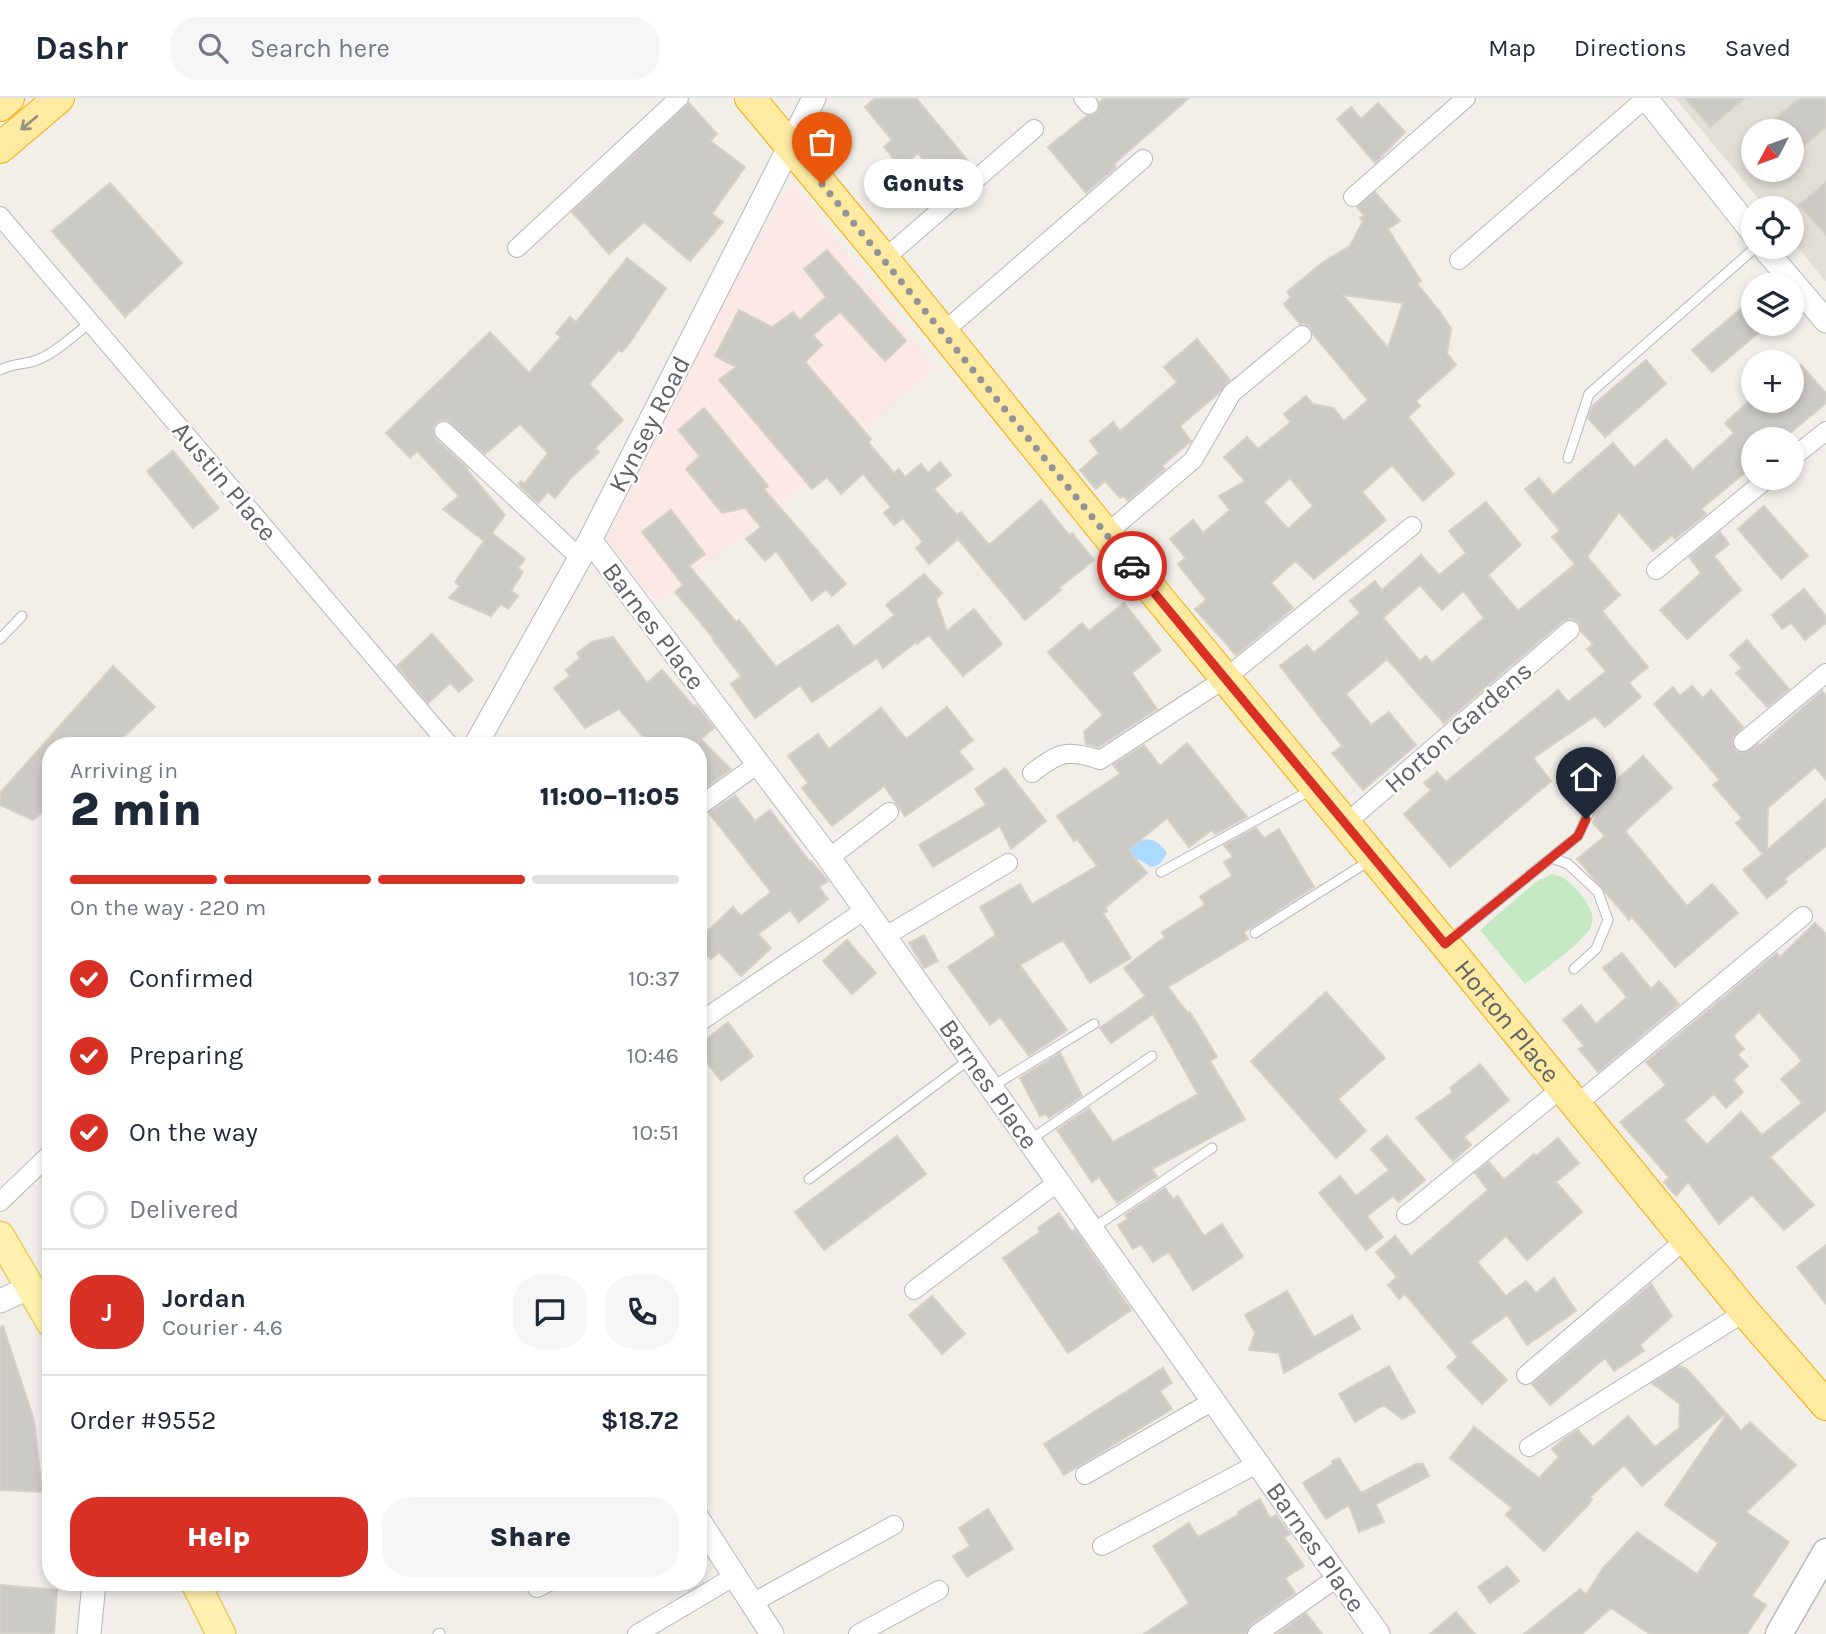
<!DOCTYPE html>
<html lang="en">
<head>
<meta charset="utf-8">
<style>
  body { margin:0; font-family:Karla,sans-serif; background:#f6f6f7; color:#1f2937; height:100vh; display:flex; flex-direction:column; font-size:26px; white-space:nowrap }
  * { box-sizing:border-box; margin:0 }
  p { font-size:23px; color:#747a83 }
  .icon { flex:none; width:38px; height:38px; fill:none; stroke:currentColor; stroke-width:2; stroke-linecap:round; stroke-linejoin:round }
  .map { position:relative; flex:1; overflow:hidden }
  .sheet { position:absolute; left:42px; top:639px; width:665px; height:854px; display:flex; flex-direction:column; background:#fff; border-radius:28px; box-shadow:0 4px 10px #0003 }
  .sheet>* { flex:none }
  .needle { width:46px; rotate:229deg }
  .tools { position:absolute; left:1741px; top:21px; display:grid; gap:14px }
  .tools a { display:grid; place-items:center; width:63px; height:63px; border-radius:50%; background:#fff; box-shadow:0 4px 10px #0003; font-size:35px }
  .pin { position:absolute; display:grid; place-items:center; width:60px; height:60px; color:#fff; margin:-72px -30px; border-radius:50% 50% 50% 0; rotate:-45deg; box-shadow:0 0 7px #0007 }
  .pin .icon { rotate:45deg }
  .courier { position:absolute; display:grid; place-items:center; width:70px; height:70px; margin:-35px; border:5px solid #d93025; border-radius:50%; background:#fff; color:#222; box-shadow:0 2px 9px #0007 }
  .bubble { position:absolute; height:49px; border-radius:24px; background:#fff; box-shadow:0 4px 10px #0003; font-size:23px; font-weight:800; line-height:49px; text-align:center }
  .summary em { font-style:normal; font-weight:800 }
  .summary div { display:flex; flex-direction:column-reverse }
  .summary { display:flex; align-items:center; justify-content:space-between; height:119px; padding:0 28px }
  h1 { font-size:46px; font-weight:800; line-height:52px }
  .bar { display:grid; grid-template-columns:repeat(4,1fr); gap:10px 7px; align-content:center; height:84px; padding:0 28px }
  .bar i { height:9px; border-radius:5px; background:#e0e1e3 }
  .bar .on { background:#d93025 }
  .bar p { grid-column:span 4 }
  .line { display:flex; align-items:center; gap:18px; padding:0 28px; border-top:2px solid #e0e1e3 }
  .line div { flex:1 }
  .round { display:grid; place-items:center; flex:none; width:74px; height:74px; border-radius:28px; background:#f6f6f7 }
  ol { padding:0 28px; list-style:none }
  li { display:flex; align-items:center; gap:21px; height:77px }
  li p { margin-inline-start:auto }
  li .icon { padding:7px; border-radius:50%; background:#d93025; color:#fff; stroke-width:4 }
  li:last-child { color:#747a83 }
  li i { width:38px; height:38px; border:4px solid #e0e1e3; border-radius:50% }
  .button { display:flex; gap:14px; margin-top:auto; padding:14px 28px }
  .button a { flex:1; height:80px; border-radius:28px; background:#d93025; color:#fff; font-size:28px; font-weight:800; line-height:80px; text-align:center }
  .button a+a { background:#f6f6f7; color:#1f2937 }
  header { display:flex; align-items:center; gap:42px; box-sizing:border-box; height:98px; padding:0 35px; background:#fff; border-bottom:2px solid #e0e1e3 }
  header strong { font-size:33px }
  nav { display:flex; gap:38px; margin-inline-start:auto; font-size:24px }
  .search { width:490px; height:63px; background:#f6f6f7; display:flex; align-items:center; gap:18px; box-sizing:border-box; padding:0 24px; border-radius:28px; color:#747a83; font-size:26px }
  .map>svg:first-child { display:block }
  .education { fill:#e1ded6; fill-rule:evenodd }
  .medical { fill:#fce8e6 }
  .green { fill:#c5e8c5 }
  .water { fill:#aadaff }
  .building { fill:#cccac5; stroke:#d6d1c6; stroke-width:2; fill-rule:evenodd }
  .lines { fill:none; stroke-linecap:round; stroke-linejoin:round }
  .service-casing { stroke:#b5b8bc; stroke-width:11 }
  .minor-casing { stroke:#b5b8bc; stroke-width:20 }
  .tertiary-casing { stroke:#b5b8bc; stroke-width:25 }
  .secondary-casing { stroke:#b6babf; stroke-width:29 }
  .primary-casing { stroke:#f2c960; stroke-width:31 }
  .trunk-casing { stroke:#f9ab00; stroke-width:32 }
  .service { stroke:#fff; stroke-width:9 }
  .minor { stroke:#fff; stroke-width:18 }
  .tertiary { stroke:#fff; stroke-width:23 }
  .secondary { stroke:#fff; stroke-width:26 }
  .primary { stroke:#fff2af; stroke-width:28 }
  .trunk { stroke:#feeaa1; stroke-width:30 }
  .oneway { stroke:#97927c }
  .done { stroke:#929495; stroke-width:7; stroke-dasharray:0 12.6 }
  .route { stroke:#d93025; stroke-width:9 }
  .labels { text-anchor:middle; stroke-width:5; stroke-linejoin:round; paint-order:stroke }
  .street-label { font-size:26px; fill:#5f6368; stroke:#fff }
</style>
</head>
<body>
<header>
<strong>Dashr</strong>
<div class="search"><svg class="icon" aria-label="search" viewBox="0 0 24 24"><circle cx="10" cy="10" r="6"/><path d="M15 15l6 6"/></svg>Search here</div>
<nav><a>Map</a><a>Directions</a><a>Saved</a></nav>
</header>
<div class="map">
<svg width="1826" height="1536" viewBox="0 0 1826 1536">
  <rect width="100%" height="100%" fill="#f1efe8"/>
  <!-- education -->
  <path class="education" d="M1675 0H1826V184L1792 142V110H1766ZM1754 33H1792V72H1754Z"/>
  <!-- medical -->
  <path class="medical" d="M792 84 935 270 787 403 657 506 606 439 668 321 704 238Z"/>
  <!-- green -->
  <path class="green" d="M1552 776C1567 779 1573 788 1582 798 1589 807 1595 817 1591 828 1585 844 1539 875 1525 886L1480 832 1536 784Z"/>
  <!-- water -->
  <path class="water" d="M1126 728 1141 743C1152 738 1161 746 1167 755 1163 762 1160 768 1151 769L1140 762 1135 761 1111 736Z"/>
  <!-- building -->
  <path class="building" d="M875 0H916L968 63 943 85 918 55 901 69 884 49 892 42 865 9Z
    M1104 0H1189L1114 66 1116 69 1086 95 1048 49 1087 18 1097 15 1100 4Z
    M1685 0H1745L1710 29Z
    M1800 0H1826V29L1792 58V33H1760Z
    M689 5 717 36 710 43 745 69 712 116 723 124 690 163 644 124 609 156 572 114Z
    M1378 5 1405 34 1375 65 1337 21 1351 9 1361 21Z
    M1826 84V137L1799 107Z
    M110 85 182 165 125 219 52 133Z
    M1375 94 1400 123 1388 131 1421 183 1417 186 1441 215 1451 231 1447 255 1456 267 1416 303 1420 308 1408 319 1454 376 1423 403 1392 367 1362 394 1386 422 1314 481 1295 463 1271 485 1293 510 1236 557 1195 511 1206 502 1178 466 1186 460 1170 441 1193 422 1203 435 1230 412 1219 398 1245 383 1224 359 1247 339 1258 351 1291 324 1284 316 1306 298 1313 306 1333 310 1344 323 1368 302 1313 236 1310 229 1303 225 1300 226 1284 206 1291 199 1287 194 1323 164 1350 148 1363 123 1360 120 1364 117 1357 109ZM1343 197 1403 205 1388 250ZM1290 380 1313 408 1288 431 1264 404Z
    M827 152 906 243 885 263 840 214 813 237 822 247 805 264 871 341 868 344 894 375 899 371 905 379 921 366 928 375 940 364 951 377 934 391 957 417 961 414 989 447 1041 402 1069 437 1072 435 1094 462 1059 490 1061 492 1025 522 958 441 929 466 916 450 923 444 903 420 894 427 884 415 891 409 863 376 841 396 827 379 812 391 719 282 736 269 715 258 739 212 772 229 793 214 800 222 826 199 804 171Z
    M627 160 666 190 631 243 622 254 619 252 589 286 623 322 595 350 599 354 571 380 555 400 548 394 538 405 518 386 521 383 524 386 548 355 520 326 485 356 447 322H440L433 330 436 341 468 371 467 372 505 417 492 435 525 461 518 470 523 474 511 493 518 498 508 511 501 506 491 518 449 500 460 488 455 484 484 443 443 411 459 398 417 353 410 360 386 335 490 234 529 275 561 239 556 235 570 219 576 224Z
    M1746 206 1754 214V226H1769L1712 274 1692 252Z
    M1197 241 1230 282 1219 295 1180 328 1191 343 1162 368 1165 371 1128 403 1123 398 1120 400 1105 383 1096 391 1080 372 1099 355 1090 343 1113 324 1120 333 1177 284 1164 269Z
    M1646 262 1666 286 1605 339 1588 320 1593 307Z
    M1801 267 1826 295V305L1783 341H1754V367L1701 411 1706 416 1675 441 1672 437 1653 453 1619 414 1587 459 1620 497 1602 513 1648 569 1629 585 1641 599 1605 629 1595 618 1533 660 1551 683 1450 769 1404 716 1431 692 1424 685 1437 674 1446 684 1558 592 1568 604 1606 573 1587 551 1593 546 1581 533 1579 525 1570 520 1563 523 1444 625 1387 561 1346 596 1371 627 1389 614 1416 647 1363 692 1332 655 1342 648 1280 568 1307 547 1314 555 1360 515 1350 503 1375 483 1382 492 1421 457 1439 477 1466 455 1449 433 1486 404 1521 447 1488 477 1518 513 1575 466 1552 439 1560 433 1525 391 1539 380 1553 397 1613 345 1634 370 1666 341 1693 372 1734 335 1725 325 1749 303H1792V275ZM1420 487 1442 512 1463 493 1484 520 1432 565 1426 558 1420 563 1383 520Z
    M704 310 768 388 764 391 846 486 832 498 826 491 812 503 776 453 765 463 746 441 761 429 745 410 722 415 686 371 700 358 678 332Z
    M173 353 219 410 193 430 147 373Z
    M1764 408 1808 458 1781 481 1738 431Z
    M671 412 705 456 689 468 736 524 739 522 776 569 838 527 854 549 895 517 886 507 924 476 942 495 936 502 947 533 974 511 1002 546 963 578 929 537 917 546 916 544 883 570 877 560 812 604 800 587 755 620 731 586 741 578 713 542 714 541 675 494 683 487 642 434Z
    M1720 434 1729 446 1714 458 1741 492 1687 541 1660 512 1701 475 1689 459Z
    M1804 491 1826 518V525L1805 542 1791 525 1782 531 1772 517Z
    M1124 505 1161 552 1132 575 1157 611 1098 649 1086 646 1084 634 1103 617 1048 554 1082 525 1089 533Z
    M432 536 473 582 459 594 450 585 428 605 397 568Z
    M613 539 647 585 662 572 694 609 696 607 714 630 701 641 731 671 698 695V643L693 648H651L619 611 585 630 554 590 570 578 566 572 580 560 577 555 592 544Z
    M1747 542 1789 591 1767 609 1736 575 1742 570 1730 557Z
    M113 568 155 609 114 648H51V706L33 722 0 707V695Z
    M1692 588 1703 600 1711 592 1743 629 1733 639 1732 645 1735 652 1744 655 1758 646 1759 648 1822 593 1826 597V682L1815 669 1768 710 1767 752 1826 701V748L1784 781 1787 784 1767 800 1743 772 1763 756 1736 725 1742 720 1713 687 1720 682 1654 606 1673 589 1680 598Z
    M947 609 973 642 959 653 973 671 905 718 884 688 832 728 802 690 808 685 788 658 818 636 829 651 881 610 906 641Z
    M1187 645 1247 719 1215 736 1212 732 1189 749 1167 720 1128 752 1147 775 1105 810 1107 813 1103 815 1131 860 1090 885 1063 842 1020 867 1067 932 1029 958 1000 919 990 927 948 869 996 837 980 809 1020 786 1032 806 1097 768 1077 741 1074 743 1057 718 1120 676 1113 667 1144 647 1160 668Z
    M1643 658 1672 690 1625 733 1687 808 1712 786 1738 815 1675 869 1632 819 1629 822 1577 761 1605 738 1593 725 1601 696Z
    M1005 670 1046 723 1011 751 1000 728 933 769 919 747 986 707 975 691Z
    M735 697 755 723 770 712 810 764 811 763 828 783 819 789 828 801 799 824 790 812 758 836 771 850 741 878 719 854 711 861 698 847V842L733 809 741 818 771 794 709 715Z
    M1256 730 1264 740 1279 731 1314 789 1244 834 1248 841 1168 889 1188 915 1190 914 1217 959 1210 963 1245 1021 1152 1071 1157 1078 1117 1105 1099 1079 1092 1084 1057 1032 1089 1010 1113 1044 1198 996 1153 916 1111 945 1100 930 1145 898 1124 870 1165 839 1162 834 1205 807 1200 798 1232 778 1224 764 1233 759 1224 747Z
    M1815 825 1826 836V1012L1770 1059 1814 1107 1784 1132 1752 1097 1719 1126 1688 1084 1676 1098 1664 1084 1669 1079 1620 1024 1666 987 1646 964 1777 855 1780 859ZM1759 914 1802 963 1781 981 1802 1005 1762 1037 1741 1014 1707 1047 1684 1022 1714 996 1726 1010 1743 994 1733 982 1748 968 1738 957 1744 951 1733 938Z
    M924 837 938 863 924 870 909 845Z
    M847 842 876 875 852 896 823 863Z
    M1622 855 1651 891 1659 883 1679 906 1598 974 1579 951 1584 948 1563 922 1581 907 1596 926 1627 899 1603 870Z
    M1326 894 1385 960 1338 1001 1366 1033 1336 1060 1251 963Z
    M728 924 753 958 721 983 698 953V948Z
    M1060 955 1082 998 1049 1020 1046 1016 1040 1018 1020 980Z
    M1480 966 1509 1002 1464 1039 1471 1047 1453 1063 1416 1020 1453 994 1450 990Z
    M897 1038 926 1076 824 1152 795 1114Z
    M1387 1038 1425 1082 1399 1104 1393 1098 1367 1118 1383 1139 1366 1152 1319 1095 1340 1078 1356 1098 1389 1072 1371 1051Z
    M1558 1040 1579 1065 1556 1084 1582 1114 1527 1162 1506 1138 1477 1164 1506 1198 1526 1183 1536 1195 1554 1180 1576 1213 1527 1247 1507 1217 1470 1244 1507 1282 1482 1306 1447 1269 1458 1259 1405 1196 1399 1201 1388 1187 1397 1179 1376 1154 1395 1138 1411 1158 1488 1092 1475 1075 1489 1064 1504 1082 1534 1056 1536 1058Z
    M1165 1090 1173 1101 1178 1098 1204 1138 1222 1126 1243 1159 1193 1192 1169 1154 1153 1164 1141 1146 1133 1151 1118 1127 1128 1121 1125 1117Z
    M1059 1115 1072 1134 1075 1131 1131 1212 1068 1255 1003 1160 1040 1134 1038 1130Z
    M1826 1147V1206L1797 1169Z
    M1651 1186 1672 1218 1640 1247 1644 1253 1614 1273 1605 1260 1550 1307 1532 1286Z
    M1287 1193 1314 1239 1352 1217 1360 1231 1284 1275 1279 1255 1249 1252 1255 1235 1245 1217Z
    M932 1198 965 1236 942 1256 909 1217Z
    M3 1228 34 1322 42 1394 0 1392V1229Z
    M1389 1268 1415 1314 1402 1321 1384 1307 1355 1324 1339 1296Z
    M1679 1268 1687 1271 1726 1315 1642 1388 1624 1367 1590 1399 1592 1401 1588 1407 1544 1453 1506 1417 1512 1410 1450 1360 1474 1329 1539 1380 1559 1359 1552 1351 1564 1341 1578 1332 1593 1349 1628 1318 1655 1349 1679 1330 1680 1306 1652 1285Z
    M1163 1270 1172 1285 1160 1293 1172 1311 1064 1377 1044 1346Z
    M1727 1316 1741 1333 1750 1324 1796 1367 1746 1414 1789 1444 1752 1498 1766 1507 1747 1536H1650L1611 1510 1582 1536H1524L1580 1491 1586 1497 1603 1470 1637 1434 1697 1476 1718 1445 1665 1407Z
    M1339 1360 1361 1395 1416 1366H1423L1429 1378 1376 1406 1384 1424 1359 1434 1349 1407 1326 1421 1303 1385 1333 1366 1332 1363Z
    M1260 1401 1270 1420 1276 1417 1290 1436 1284 1439 1304 1468 1285 1480 1295 1495 1250 1527 1246 1536H1144L1189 1505 1153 1448 1189 1425 1198 1439 1240 1416 1238 1414Z
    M988 1411 1013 1451 967 1479 953 1458 970 1448 959 1430Z
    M1507 1468 1519 1483 1490 1505 1478 1489Z
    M0 1487 57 1492 54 1536 0 1535Z
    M1456 1514 1475 1536H1430Z
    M1306 1515 1322 1536H1277Z"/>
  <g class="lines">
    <!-- service casing -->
    <g class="service-casing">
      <path id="service" d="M0 272C13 265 24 267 37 262 56 255 75 236 91 224
        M1568 360 1589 296 1756 149
        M0 541 22 518
        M1552 760 1568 766 1598 794 1608 822 1596 851 1574 871
        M1161 774 1311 692
        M1255 835 1369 763
        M1447 844 1578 738 1593 705
        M993 988 1094 926
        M1030 1042 1152 958
        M809 1081 970 961
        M1093 1130 1212 1050
        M438 1536 440 1535"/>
    </g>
    <!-- minor casing -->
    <g class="minor-casing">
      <path id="minor" d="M1083 0 1089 7
        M1353 99 1466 0
        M0 118 450 648
        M517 150 679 0
        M884 161 1034 31
        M1459 162 1646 0
        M942 235 1143 61
        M444 333 580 460
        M1792 360 1826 333
        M1106 436 1193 362 1232 295 1302 237
        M1656 472 1768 380
        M1743 644 1826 575
        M1032 675C1058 655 1067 650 1100 662L1226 580 1412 428
        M698 709 758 666
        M1345 726 1570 532
        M829 760 889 714
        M884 839 1008 765
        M698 925 865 812
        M1576 1007 1803 818
        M0 1104 51 1055
        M1406 1117 1562 990
        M914 1192 1058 1084
        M1526 1277 1686 1141
        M1529 1349 1745 1214
        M1085 1377 1213 1303
        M1102 1448 1257 1366
        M537 1490 549 1484
        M752 1505 894 1427
        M637 1536 735 1478
        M858 1536 939 1492
        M1257 1536 1338 1479"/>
    </g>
    <!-- tertiary casing -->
    <g class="tertiary-casing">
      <path id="tertiary" d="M1646 0 1754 136
        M1763 149 1826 223
        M590 442 829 760 1378 1536
        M475 648 590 442 814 0
        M0 1203 30 1189
        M698 1421 772 1536
        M89 1536 94 1484"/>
    </g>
    <!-- secondary casing -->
    <g class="secondary-casing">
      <path id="secondary" d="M1779 1536 1826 1454"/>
    </g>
    <!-- primary casing -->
    <g class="primary-casing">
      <path id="primary" d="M0 1138 51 1225
        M195 1484 221 1536"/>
    </g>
    <!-- trunk casing -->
    <g class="trunk-casing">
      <g id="trunk">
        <path id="s1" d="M750 0 884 161 1106 436 1445 846 1745 1214 1826 1307"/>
        <path d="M0 8 9 0"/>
        <path d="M0 50 59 0"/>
      </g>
    </g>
    <!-- service -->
    <use href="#service" class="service"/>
    <!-- minor -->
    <use href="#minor" class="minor"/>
    <!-- tertiary -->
    <use href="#tertiary" class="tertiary"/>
    <!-- secondary -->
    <use href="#secondary" class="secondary"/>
    <!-- primary -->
    <use href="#primary" class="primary"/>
    <!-- trunk -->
    <use href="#trunk" class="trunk"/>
  </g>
  <!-- one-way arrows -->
  <defs><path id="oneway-shaft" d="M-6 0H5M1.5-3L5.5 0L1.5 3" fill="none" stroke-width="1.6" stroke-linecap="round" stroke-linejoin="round" transform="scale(1.75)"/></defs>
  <use class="oneway" href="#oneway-shaft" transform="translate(29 25) rotate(140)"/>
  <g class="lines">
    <!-- done -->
    <path class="done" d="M822 86 1132 468"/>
    <!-- route -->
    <path class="route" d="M1132 468 1445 846 1578 738 1586 721"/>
  </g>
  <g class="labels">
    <!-- street labels -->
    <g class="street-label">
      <text transform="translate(649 326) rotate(-63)" y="9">Kynsey Road</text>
      <text transform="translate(225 383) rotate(50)" y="9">Austin Place</text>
      <text transform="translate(654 528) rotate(53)" y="9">Barnes Place</text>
      <text transform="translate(1458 629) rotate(-41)" y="9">Horton Gardens</text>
      <text dy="9" stroke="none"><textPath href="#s1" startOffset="1194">Horton Place</textPath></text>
      <text transform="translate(989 986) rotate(55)" y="9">Barnes Place</text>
      <text transform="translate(1316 1449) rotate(55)" y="9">Barnes Place</text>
    </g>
  </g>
</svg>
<div class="tools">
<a><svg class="needle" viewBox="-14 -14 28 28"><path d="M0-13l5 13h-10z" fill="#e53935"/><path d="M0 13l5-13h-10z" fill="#747a83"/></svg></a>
<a><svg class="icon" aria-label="locate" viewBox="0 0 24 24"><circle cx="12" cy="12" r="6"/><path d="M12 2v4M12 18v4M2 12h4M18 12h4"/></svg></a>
<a><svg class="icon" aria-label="layers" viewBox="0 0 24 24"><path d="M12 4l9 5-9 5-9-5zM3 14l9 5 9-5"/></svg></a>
<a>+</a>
<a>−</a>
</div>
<div class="pin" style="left:822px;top:86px;background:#ea580c"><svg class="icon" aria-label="bag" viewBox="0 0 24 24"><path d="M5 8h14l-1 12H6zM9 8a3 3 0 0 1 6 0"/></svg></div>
<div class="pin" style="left:1586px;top:721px;background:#1f2937"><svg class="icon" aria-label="home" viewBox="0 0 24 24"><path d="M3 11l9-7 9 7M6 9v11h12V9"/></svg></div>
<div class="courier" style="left:1132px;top:468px"><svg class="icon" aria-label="car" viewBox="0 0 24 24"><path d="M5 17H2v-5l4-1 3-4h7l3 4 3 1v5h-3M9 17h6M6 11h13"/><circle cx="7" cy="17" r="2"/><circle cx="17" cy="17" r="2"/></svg></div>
<div class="bubble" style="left:864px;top:61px;width:119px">Gonuts</div>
<section class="sheet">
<div class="summary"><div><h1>2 min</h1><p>Arriving in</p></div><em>11:00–11:05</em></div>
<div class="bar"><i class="on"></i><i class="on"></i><i class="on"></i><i></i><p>On the way · 220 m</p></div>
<ol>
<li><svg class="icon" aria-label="check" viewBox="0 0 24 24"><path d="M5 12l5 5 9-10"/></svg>Confirmed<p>10:37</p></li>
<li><svg class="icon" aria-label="check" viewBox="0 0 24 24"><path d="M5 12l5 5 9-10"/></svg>Preparing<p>10:46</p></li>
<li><svg class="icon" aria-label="check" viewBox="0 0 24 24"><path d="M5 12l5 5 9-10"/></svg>On the way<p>10:51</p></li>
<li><i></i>Delivered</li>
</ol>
<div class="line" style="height:126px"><b class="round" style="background:#d93025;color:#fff">J</b><div><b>Jordan</b><p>Courier · 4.6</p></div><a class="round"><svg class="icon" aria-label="chat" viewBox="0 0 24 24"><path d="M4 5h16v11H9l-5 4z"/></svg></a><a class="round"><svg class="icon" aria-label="phone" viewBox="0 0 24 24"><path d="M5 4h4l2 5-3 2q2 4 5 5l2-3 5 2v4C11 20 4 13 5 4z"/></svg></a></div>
<div class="line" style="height:91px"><div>Order #9552</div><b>$18.72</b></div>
<div class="button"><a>Help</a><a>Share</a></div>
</section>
</div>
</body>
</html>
